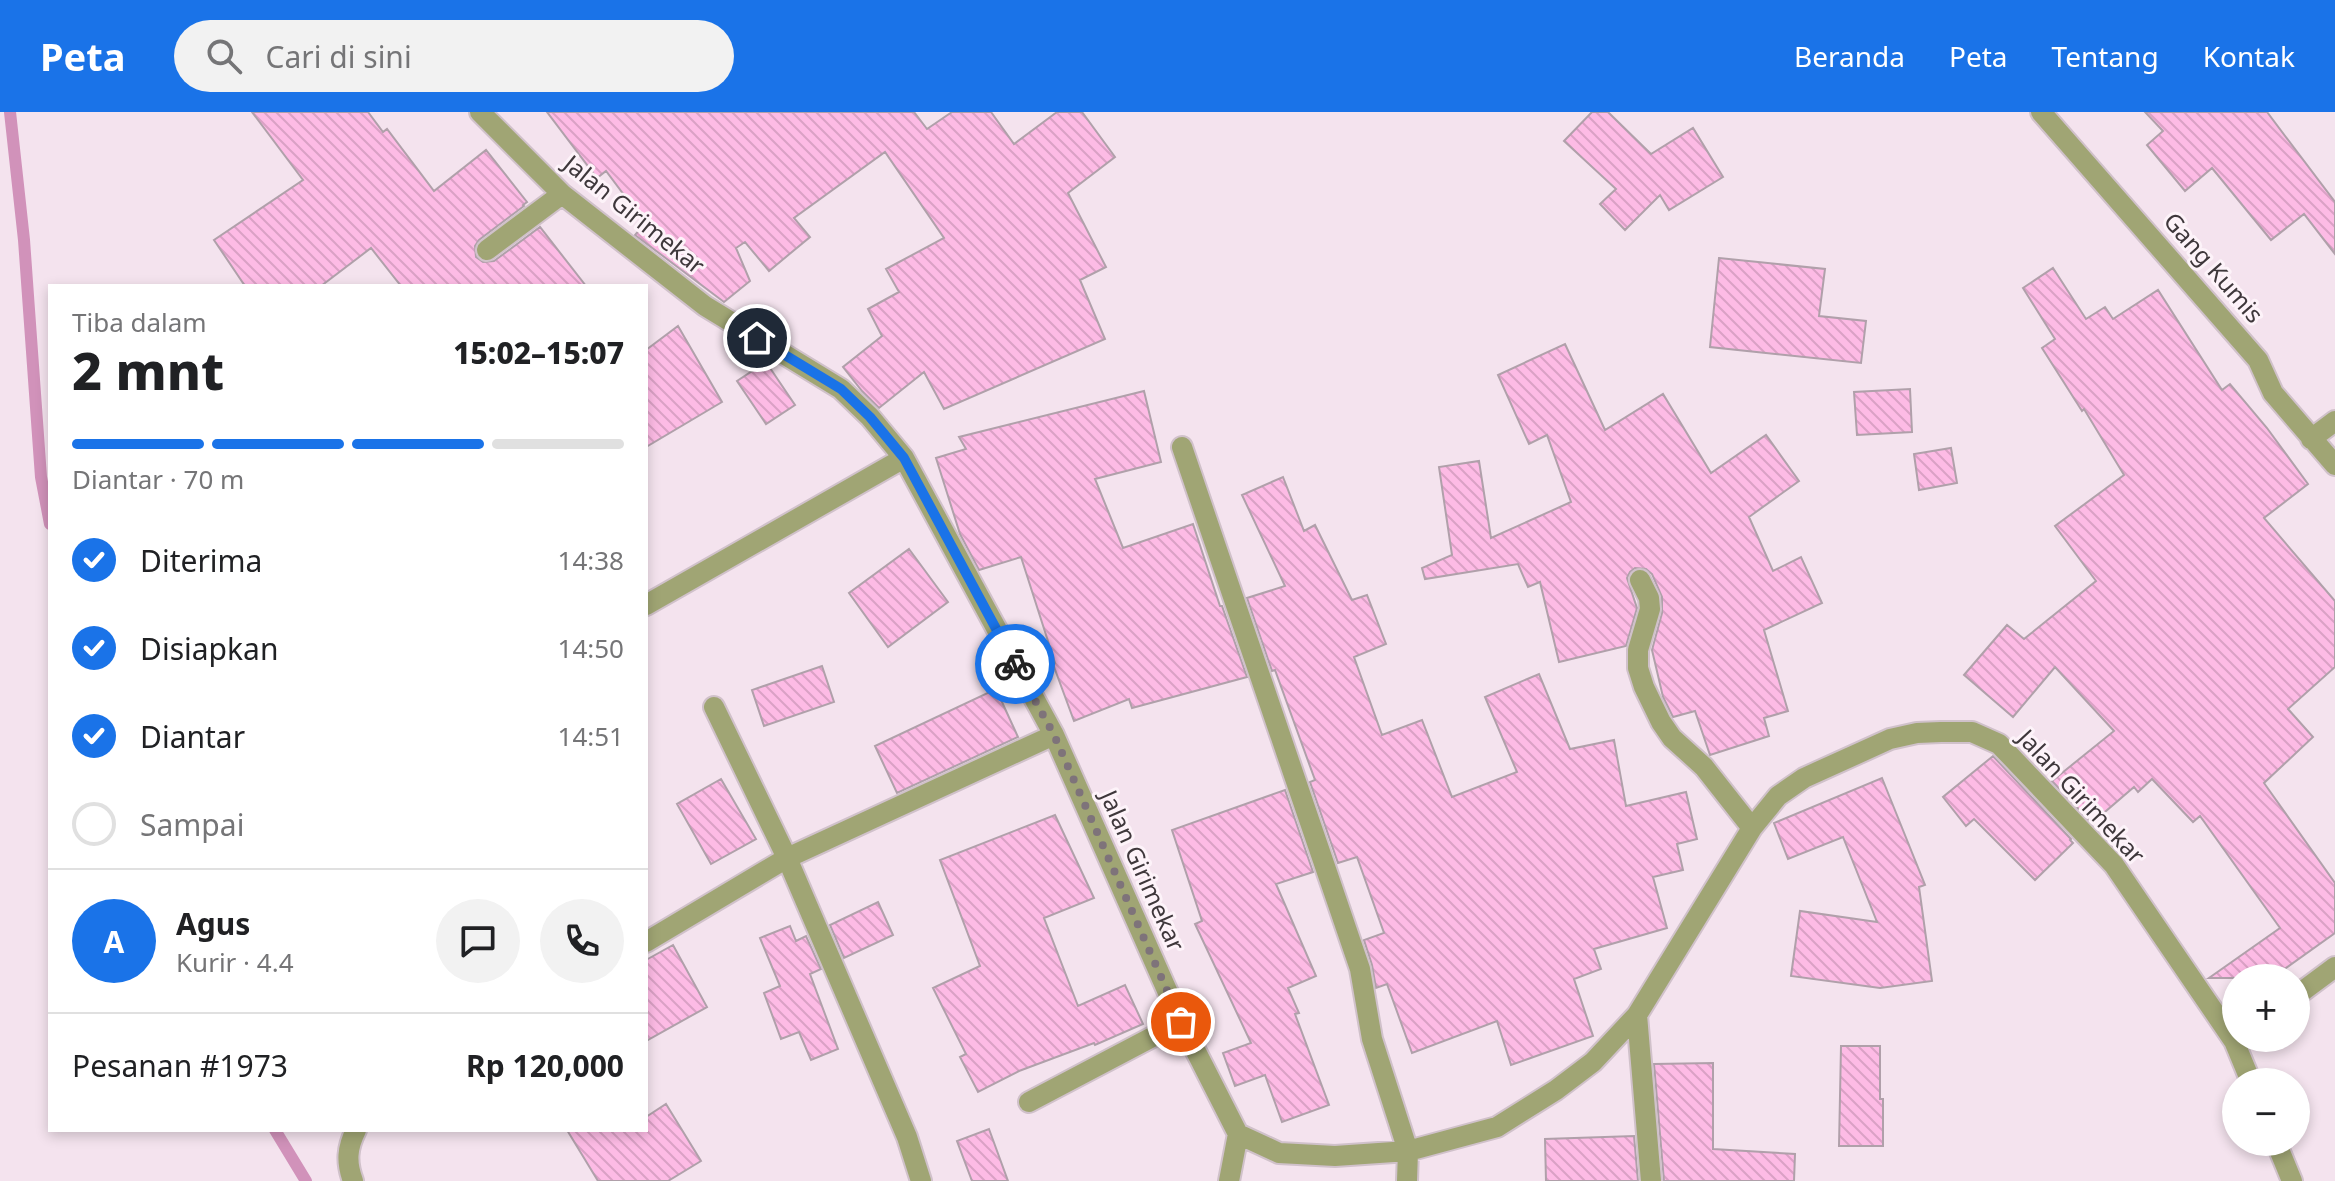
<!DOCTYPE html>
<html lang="id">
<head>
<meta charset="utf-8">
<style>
  body { margin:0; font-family:"Noto Sans",sans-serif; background:#f2f2f2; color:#202124; height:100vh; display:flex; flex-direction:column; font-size:30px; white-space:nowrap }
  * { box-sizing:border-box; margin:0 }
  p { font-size:26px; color:#757577 }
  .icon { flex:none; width:44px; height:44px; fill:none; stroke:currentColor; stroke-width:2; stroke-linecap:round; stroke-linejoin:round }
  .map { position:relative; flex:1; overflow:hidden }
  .sheet { position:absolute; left:48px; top:172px; width:600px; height:848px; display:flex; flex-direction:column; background:#fff; border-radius:0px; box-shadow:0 4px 12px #0003 }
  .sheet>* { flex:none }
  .tools { position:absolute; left:2222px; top:852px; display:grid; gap:16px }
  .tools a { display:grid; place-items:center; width:88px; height:88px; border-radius:50%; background:#fff; box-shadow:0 4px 12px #0003; font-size:40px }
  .pin { position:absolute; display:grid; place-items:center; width:68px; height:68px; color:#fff; margin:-34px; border:4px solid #fff; border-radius:50%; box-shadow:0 2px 8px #0007 }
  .courier { position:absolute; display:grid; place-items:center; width:80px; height:80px; margin:-40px; border:6px solid #1a73e8; border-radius:50%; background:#fff; color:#222; box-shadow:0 2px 10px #0007 }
  .head em { font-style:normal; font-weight:800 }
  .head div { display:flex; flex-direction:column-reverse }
  .head { display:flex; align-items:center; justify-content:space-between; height:136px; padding:0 24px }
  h1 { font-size:52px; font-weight:800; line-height:60px }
  .bar { display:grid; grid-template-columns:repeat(4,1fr); gap:12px 8px; align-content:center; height:96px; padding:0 24px }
  .bar i { height:10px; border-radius:6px; background:#e0e0e0 }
  .bar .active { background:#1a73e8 }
  .bar p { grid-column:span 4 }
  .line { display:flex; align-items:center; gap:20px; padding:0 24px; border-top:2px solid #e0e0e0 }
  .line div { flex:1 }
  .round { display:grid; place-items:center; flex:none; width:84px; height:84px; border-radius:42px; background:#f2f2f2 }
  ol { padding:0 24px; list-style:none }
  li { display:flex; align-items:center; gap:24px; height:88px }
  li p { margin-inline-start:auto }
  li .icon { padding:8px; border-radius:50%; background:#1a73e8; color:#fff; stroke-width:4 }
  li:last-child { color:#757577 }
  li i { width:44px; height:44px; border:4px solid #e0e0e0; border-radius:50% }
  header { display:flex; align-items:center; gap:48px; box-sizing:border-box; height:112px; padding:0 40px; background:#1a73e8; color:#fff }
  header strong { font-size:38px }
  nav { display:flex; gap:44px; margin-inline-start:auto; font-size:28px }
  .search { width:560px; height:72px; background:#f2f2f2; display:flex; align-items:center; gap:20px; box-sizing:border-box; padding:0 28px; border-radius:44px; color:#757577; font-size:30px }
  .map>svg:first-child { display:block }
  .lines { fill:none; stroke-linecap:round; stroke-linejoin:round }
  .stream { stroke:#d192ba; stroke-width:12 }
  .building { fill:url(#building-back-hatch); stroke:#b0a0aa; stroke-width:2 }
  .minor-casing { stroke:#d0c1ca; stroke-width:24 }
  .minor { stroke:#a0a574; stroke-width:20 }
  .done { stroke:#7e737a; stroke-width:8; stroke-dasharray:0 14.4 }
  .route { stroke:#1a73e8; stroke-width:10 }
  .labels { text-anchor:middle; stroke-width:6; stroke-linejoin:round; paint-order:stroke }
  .street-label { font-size:24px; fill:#3e373b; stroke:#fdf3f9 }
</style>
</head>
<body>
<header>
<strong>Peta</strong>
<div class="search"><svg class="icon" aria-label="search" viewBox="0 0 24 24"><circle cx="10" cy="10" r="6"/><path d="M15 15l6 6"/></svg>Cari di sini</div>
<nav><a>Beranda</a><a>Peta</a><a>Tentang</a><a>Kontak</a></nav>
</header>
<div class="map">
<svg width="2335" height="1069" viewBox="0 0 2335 1069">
  <defs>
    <pattern id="building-back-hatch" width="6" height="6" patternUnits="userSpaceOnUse" patternTransform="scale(2)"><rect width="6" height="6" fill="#fdbbe5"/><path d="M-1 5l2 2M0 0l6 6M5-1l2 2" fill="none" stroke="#daa1c5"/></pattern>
  </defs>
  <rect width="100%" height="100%" fill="#f4e3ee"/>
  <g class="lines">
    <!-- stream -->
    <path class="stream" d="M10 0 24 128 41 365 50 412
      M275 1018 306 1069"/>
  </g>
  <!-- building -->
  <path class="building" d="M252 0H368L383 20 387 17 434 79 486 38 527 90 523 93 524 94 479 128 475 134 476 145 483 150 494 149 540 115 586 174H401L371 136 321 174H245L214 128 303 68Z
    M547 0H914L927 17 952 0H991L1014 32 1057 0H1082L1115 45 1068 81 1106 155 1080 168 1105 227 944 297 924 260 879 296 862 279 843 255 882 224 868 197 899 180 886 157 944 126 885 40 794 106 810 125 769 159 745 130 736 136 750 169 724 190 635 123 645 111 606 59 597 66Z
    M1592 0H1608L1651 42 1693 16 1723 65 1669 98 1660 83 1625 118 1600 92 1616 77 1564 29Z
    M2145 0H2267L2335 90V142L2304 102 2271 128 2212 56 2185 79 2147 33 2163 19Z
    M1719 146 1825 157 1819 204 1866 209 1861 251 1710 235Z
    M2053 156 2086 207 2105 195 2113 207 2158 178 2222 278 2230 272 2267 316 2308 372 2264 406 2335 489V555L2288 597 2313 625 2264 671 2335 771V821L2272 866H2209L2280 816 2200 704 2193 710 2152 667 2138 680 2134 675 2092 711 2052 669 2114 619 2055 555 2013 605 1964 563 2007 513 2024 527 2096 469 2055 414 2124 363 2084 297 2082 299 2042 236 2055 227 2023 176Z
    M678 214 722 290 646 335V238Z
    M1565 232 1605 318 1663 282 1711 361 1766 323 1799 369 1749 405 1773 459 1801 445 1822 491 1764 518 1788 599 1764 606 1769 624 1710 643 1695 599 1673 605 1663 585 1652 538 1662 501V485L1652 462 1646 457 1635 456 1630 460 1627 466 1637 496 1626 534 1559 550 1540 470 1528 475 1518 452 1425 467 1422 456 1452 443 1439 355 1479 349 1491 426 1571 390 1547 323 1529 332 1498 263Z
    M766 250 795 293 766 312 737 269Z
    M1910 277 1912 320 1857 323 1854 280Z
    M1144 279 1161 350 1095 367 1123 436 1193 412 1220 494H1222L1247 565 1132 596 1129 587 1074 609 1053 552 1055 551 1021 445 979 458 960 422 936 346 966 337 959 325Z
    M1951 336 1957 371 1919 378 1914 342Z
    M1283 365 1304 419 1315 413 1352 488 1367 483 1386 532 1354 545 1382 623 1422 608 1452 685 1517 660 1485 585 1539 562 1570 637 1614 628 1626 694 1686 680 1697 727 1677 732 1683 758 1653 765 1667 816 1594 837 1601 857 1574 867 1593 924 1511 953 1497 909 1412 941 1387 872 1376 876 1372 853 1364 828 1384 821 1357 745 1338 751 1310 670 1315 668 1275 558 1272 559 1247 486 1285 474 1242 383Z
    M909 437 948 490 888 535 849 481Z
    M822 554 834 590 764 614 752 578Z
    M996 577 1018 625 897 681 875 634Z
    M1993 644 2071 727 2070 728 2073 731 2035 768 1974 707 1966 714 1943 685Z
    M1882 666 1925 773 1919 775 1932 869 1880 876 1791 864 1800 799 1877 810 1843 725 1788 747 1774 711Z
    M721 667 756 727 711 752 677 692Z
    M1285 678 1313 760 1276 772 1316 864 1288 876 1299 901 1295 902 1329 993 1282 1010 1265 963 1235 974 1223 941 1251 931 1195 812 1202 809 1172 718Z
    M1055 703 1094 786 1044 806 1078 894 1125 873 1143 912 1095 933 1094 931 1019 959 978 980 960 945 966 942 933 876 980 854 940 748Z
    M878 790 893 823 844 846 830 813Z
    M790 814 796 829 806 824 821 857 810 862 838 937 811 948 799 920 781 927 764 881 780 874 760 826Z
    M673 833 707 895 646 929V848Z
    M1841 934H1880V987H1883V1034H1839Z
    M1713 951V1037L1795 1042 1794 1069H1664L1654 952Z
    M666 992 701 1049 668 1069H598L567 1018H646V1005Z
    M989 1017 1008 1069H972L957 1029Z
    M1634 1024 1638 1069H1546L1545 1027Z"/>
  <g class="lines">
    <!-- minor casing -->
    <g class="minor-casing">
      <path id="minor" d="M480 0 562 82 705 194 841 277 870 305 904 346 1054 623 1181 910 1238 1022 1279 1041 1335 1044 1408 1039 1497 1015 1556 978 1593 950 1637 903 1752 716 1778 684 1804 666 1890 627 1917 621 1941 620H1972L1999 632 2114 753 2234 929 2251 970
        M2041 0 2258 248 2273 281 2335 353
        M487 138 562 82
        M2311 327 2335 309
        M1182 335 1360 857 1372 927 1408 1039 1407 1069
        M1640 468 1649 486 1650 497 1638 538V556L1644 575 1661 610 1672 626 1704 655 1752 716
        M646 493 904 346
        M714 595 787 746 907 1025 921 1069
        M646 830 787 746 1054 623
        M2296 884 2335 855
        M1637 903 1651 1069
        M1029 990 1181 910
        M2276 1030 2292 1069
        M353 1069C346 1050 347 1036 356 1018
        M1229 1069 1238 1022"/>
    </g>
    <!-- minor -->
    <use href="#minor" class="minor"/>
  </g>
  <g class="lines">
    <!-- done -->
    <path class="done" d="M1015 552 1054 623 1181 910"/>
    <!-- route -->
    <path class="route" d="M757 226 841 277 870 305 904 346 1015 552"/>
  </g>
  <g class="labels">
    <!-- street labels -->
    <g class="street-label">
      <text transform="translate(634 103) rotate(39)" y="8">Jalan Girimekar</text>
      <text transform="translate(2213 156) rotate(49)" y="8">Gang Kumis</text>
      <text transform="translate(2081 685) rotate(47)" y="8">Jalan Girimekar</text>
      <text transform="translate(1142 759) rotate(66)" y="8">Jalan Girimekar</text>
    </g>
  </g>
</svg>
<div class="tools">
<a>+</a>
<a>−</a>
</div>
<div class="pin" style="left:1181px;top:910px;background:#ea580c"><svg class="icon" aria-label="bag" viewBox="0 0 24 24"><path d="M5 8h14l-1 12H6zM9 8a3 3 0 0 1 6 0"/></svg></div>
<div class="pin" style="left:757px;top:226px;background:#1f2937"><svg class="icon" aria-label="home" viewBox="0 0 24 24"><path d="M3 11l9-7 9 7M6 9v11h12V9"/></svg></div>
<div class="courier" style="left:1015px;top:552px"><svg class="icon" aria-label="bike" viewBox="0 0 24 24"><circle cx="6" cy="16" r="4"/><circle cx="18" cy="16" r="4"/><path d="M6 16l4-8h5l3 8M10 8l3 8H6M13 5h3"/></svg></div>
<section class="sheet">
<div class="head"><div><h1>2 mnt</h1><p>Tiba dalam</p></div><em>15:02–15:07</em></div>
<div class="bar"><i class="active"></i><i class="active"></i><i class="active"></i><i></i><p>Diantar · 70 m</p></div>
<ol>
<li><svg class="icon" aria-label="check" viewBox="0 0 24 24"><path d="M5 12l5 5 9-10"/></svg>Diterima<p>14:38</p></li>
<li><svg class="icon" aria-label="check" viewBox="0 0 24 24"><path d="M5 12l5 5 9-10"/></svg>Disiapkan<p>14:50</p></li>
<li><svg class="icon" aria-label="check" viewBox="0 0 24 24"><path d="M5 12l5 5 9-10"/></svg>Diantar<p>14:51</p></li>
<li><i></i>Sampai</li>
</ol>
<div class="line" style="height:144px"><b class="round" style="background:#1a73e8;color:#fff">A</b><div><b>Agus</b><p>Kurir · 4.4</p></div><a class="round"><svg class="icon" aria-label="chat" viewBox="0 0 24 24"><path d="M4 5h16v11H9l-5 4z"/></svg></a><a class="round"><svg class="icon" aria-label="phone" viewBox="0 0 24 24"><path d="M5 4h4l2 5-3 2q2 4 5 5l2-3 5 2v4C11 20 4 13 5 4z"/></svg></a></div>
<div class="line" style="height:104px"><div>Pesanan #1973</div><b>Rp 120,000</b></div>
</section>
</div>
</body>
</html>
